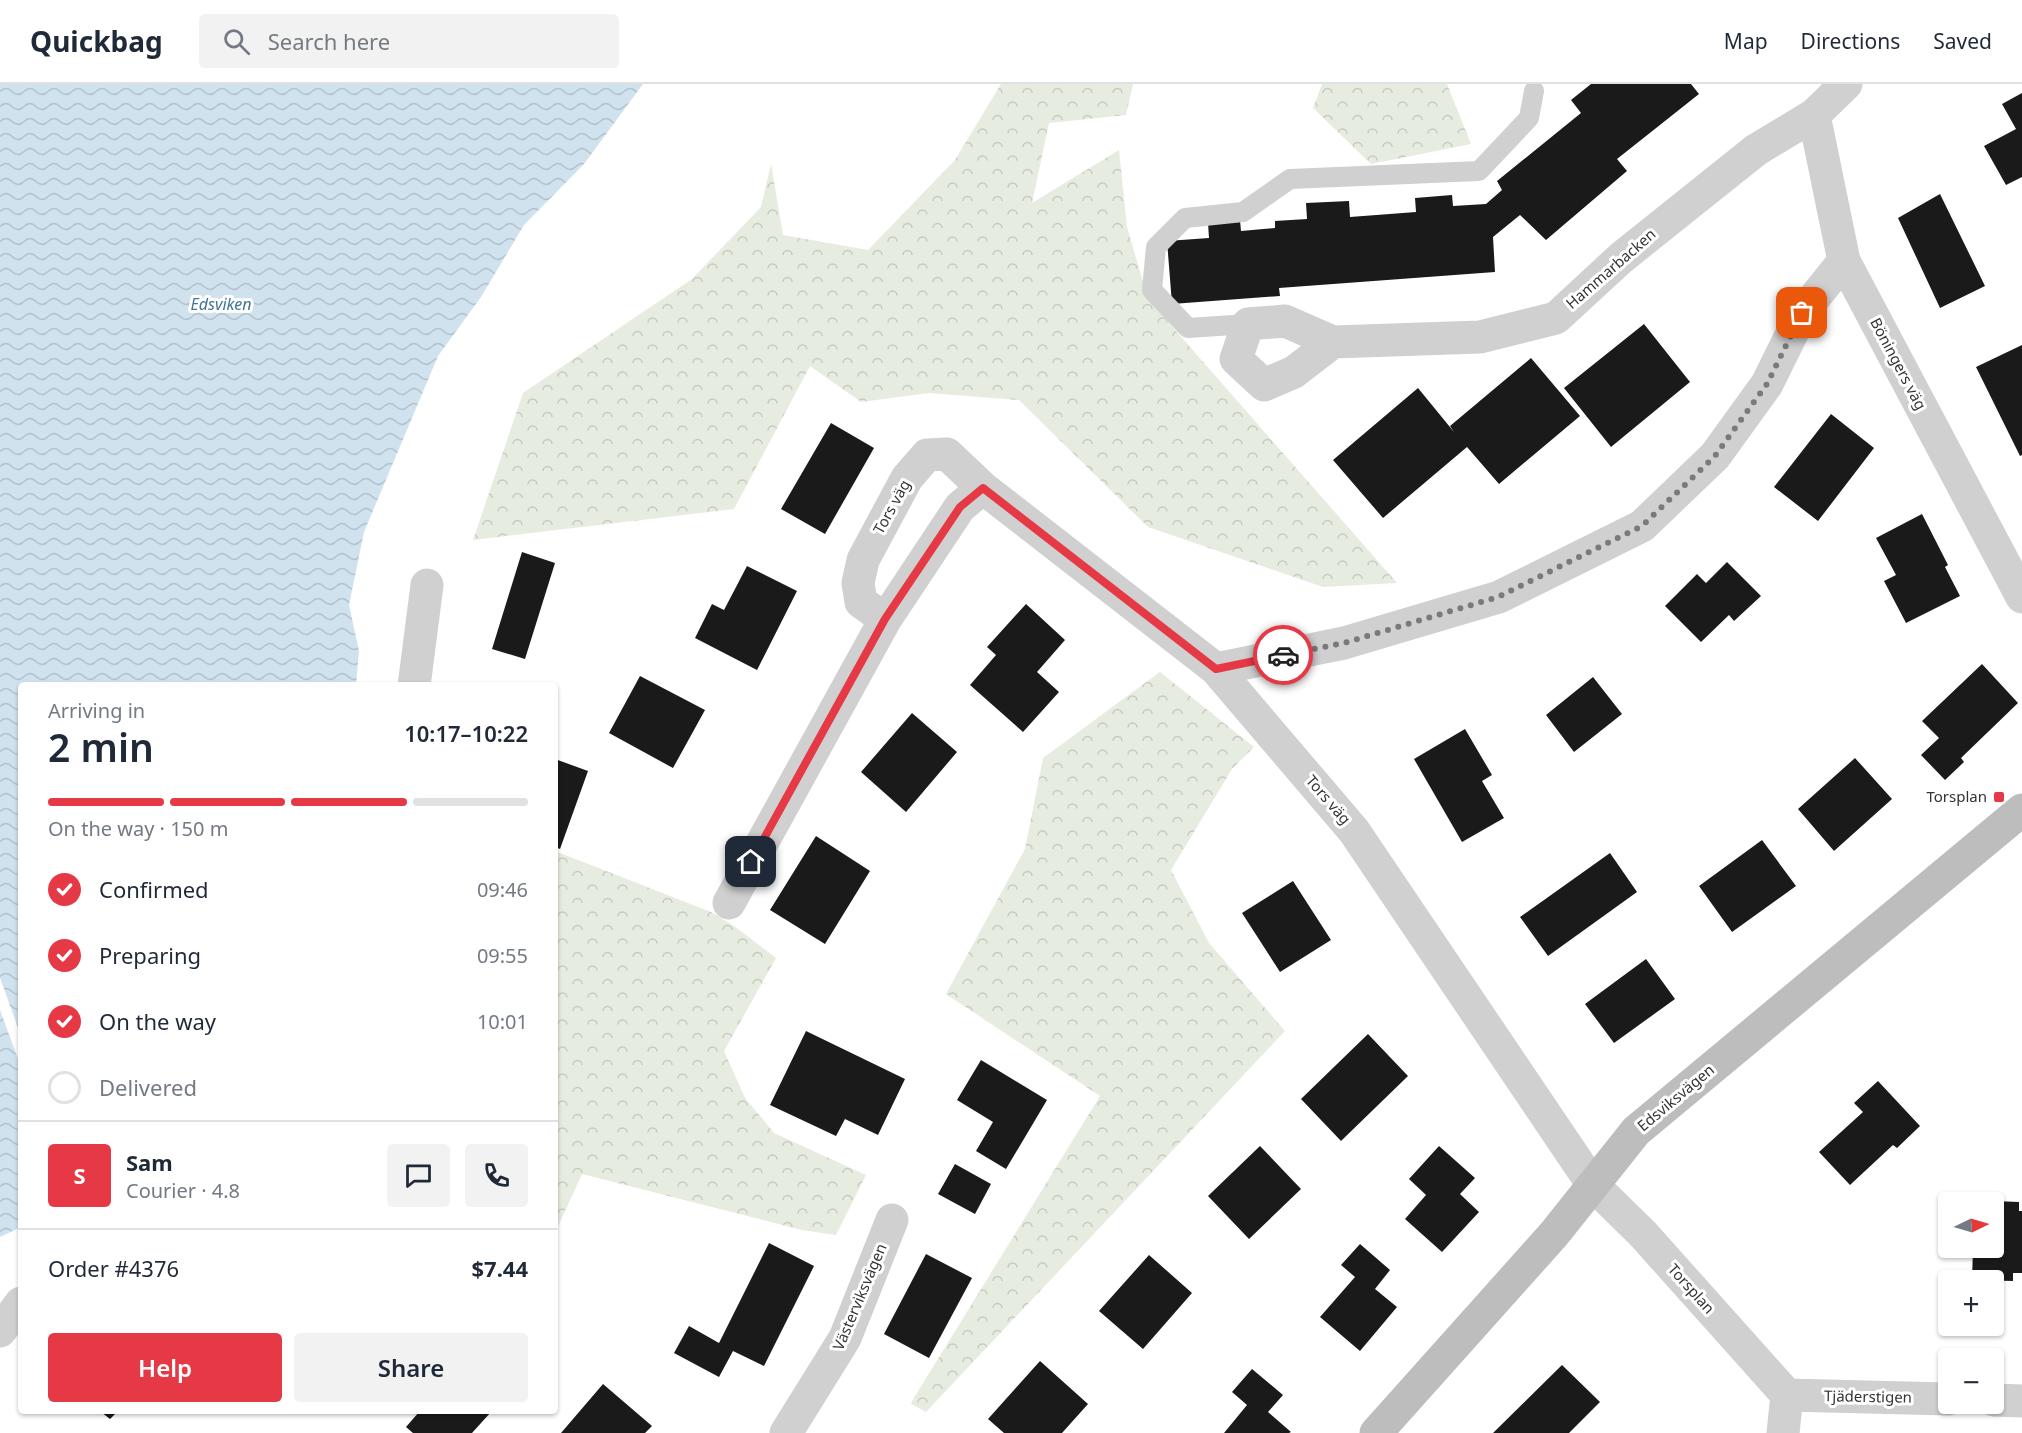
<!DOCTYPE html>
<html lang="en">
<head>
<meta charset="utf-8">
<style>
  body { margin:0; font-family:"Noto Sans",sans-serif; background:#f2f2f3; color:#1f2937; height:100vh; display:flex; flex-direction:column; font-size:22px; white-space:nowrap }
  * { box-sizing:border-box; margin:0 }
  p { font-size:20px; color:#747a83 }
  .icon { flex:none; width:33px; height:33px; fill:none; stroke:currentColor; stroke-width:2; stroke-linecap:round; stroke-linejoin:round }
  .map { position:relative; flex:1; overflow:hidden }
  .drawer { position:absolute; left:18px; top:598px; width:540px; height:732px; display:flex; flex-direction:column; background:#fff; border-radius:6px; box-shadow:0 2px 4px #0004 }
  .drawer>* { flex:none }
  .needle { width:39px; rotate:85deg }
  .fabs { position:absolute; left:1938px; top:1108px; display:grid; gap:12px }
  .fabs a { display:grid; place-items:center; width:66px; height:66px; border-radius:6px; background:#fff; box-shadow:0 2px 4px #0004; font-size:30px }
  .pin { position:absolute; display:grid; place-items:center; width:51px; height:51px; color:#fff; margin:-26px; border-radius:12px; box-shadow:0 3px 9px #0006 }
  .courier { position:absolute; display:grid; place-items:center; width:60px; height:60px; margin:-30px; border:4px solid #e63946; border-radius:50%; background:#fff; color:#222; box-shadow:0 2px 8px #0007 }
  .headline em { font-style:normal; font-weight:600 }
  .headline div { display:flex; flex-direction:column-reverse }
  .headline { display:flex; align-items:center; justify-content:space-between; height:102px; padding:0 30px }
  h1 { font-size:39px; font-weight:600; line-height:45px }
  .bar { display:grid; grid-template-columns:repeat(4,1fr); gap:9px 6px; align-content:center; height:72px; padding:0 30px }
  .bar i { height:8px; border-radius:4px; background:#e0e1e3 }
  .bar .active { background:#e63946 }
  .bar p { grid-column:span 4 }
  .line { display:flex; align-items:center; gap:15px; padding:0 30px; border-top:2px solid #e0e1e3 }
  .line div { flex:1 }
  .round { display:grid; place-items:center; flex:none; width:63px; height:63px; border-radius:6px; background:#f2f2f3 }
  ol { padding:0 30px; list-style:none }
  li { display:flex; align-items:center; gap:18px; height:66px }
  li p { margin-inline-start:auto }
  li .icon { padding:6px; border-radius:50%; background:#e63946; color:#fff; stroke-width:4 }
  li:last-child { color:#747a83 }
  li i { width:33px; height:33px; border:3px solid #e0e1e3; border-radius:50% }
  .button { display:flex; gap:12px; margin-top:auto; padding:12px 30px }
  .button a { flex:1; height:69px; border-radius:6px; background:#e63946; color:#fff; font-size:24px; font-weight:600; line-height:69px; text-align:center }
  .button a+a { background:#f2f2f3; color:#1f2937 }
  header { display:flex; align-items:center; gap:36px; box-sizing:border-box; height:84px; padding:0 30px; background:#fff; border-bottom:2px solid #e0e1e3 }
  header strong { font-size:28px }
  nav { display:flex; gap:33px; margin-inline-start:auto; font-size:21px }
  .search { width:420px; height:54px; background:#f2f2f3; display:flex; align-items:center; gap:15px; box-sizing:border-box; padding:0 21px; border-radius:6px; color:#747a83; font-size:22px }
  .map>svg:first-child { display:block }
  .forest { fill:url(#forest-crowns) }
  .water { fill:url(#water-waves) }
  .pier { fill:#fff }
  .building { fill:#1a1a1a }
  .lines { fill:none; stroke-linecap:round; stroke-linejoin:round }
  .lane { stroke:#d0d0d0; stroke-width:20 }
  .street { stroke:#d0d0d0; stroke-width:33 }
  .secondary { stroke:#bdbdbd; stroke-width:33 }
  .done { stroke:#7a7a7a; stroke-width:6; stroke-dasharray:0 10.8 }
  .route { stroke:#e63946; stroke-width:8 }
  .poi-dot { fill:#e63946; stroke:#fff; stroke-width:2 }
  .labels { text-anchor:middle; stroke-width:6; stroke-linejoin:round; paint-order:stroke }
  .street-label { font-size:15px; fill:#333; stroke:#fff }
  .poi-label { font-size:15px; fill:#333; stroke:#fff; text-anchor:end }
  .water-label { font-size:16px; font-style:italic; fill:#3f7597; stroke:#fff }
</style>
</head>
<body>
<header>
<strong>Quickbag</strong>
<div class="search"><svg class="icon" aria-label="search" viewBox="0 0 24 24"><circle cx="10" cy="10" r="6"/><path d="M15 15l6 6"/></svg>Search here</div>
<nav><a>Map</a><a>Directions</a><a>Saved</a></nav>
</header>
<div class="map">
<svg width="2022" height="1349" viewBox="0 0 2022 1349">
  <defs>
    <pattern id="forest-crowns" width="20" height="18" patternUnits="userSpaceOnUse" patternTransform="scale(1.5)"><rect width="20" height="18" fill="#e6ecdf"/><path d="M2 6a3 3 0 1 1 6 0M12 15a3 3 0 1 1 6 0" fill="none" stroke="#c6cbc0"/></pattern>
    <pattern id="water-waves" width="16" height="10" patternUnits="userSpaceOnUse" patternTransform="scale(1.5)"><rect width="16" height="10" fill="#cfe2ee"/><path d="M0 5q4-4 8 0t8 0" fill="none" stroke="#b2c2cd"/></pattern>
  </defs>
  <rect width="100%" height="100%" fill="#fff"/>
  <!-- forest -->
  <path class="forest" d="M1001 0H1133L1126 31 1049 39 1032 119 1119 66 1127 143 1148 215 1397 499 1323 503 1148 443 1019 316 929 309 861 318 810 282 734 425 473 456 523 309 692 195 761 123 771 80 783 151 868 166 955 76Z
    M1322 0H1447L1471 60 1371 80 1313 24Z
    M1160 588 1254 663 1232 685 1171 786 1209 859 1285 947 926 1328 911 1320 912 1317 1100 1012 946 910 1025 765 1043 674Z
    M555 767 711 828 734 842 776 874 724 967 745 1014 774 1049 866 1091 836 1151 802 1146 582 1090 555 1149Z"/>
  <!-- water -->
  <path class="water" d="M0 0H643L584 80 524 141 481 213 438 272 364 448 349 521 359 567 356 601 21 602V1143L0 1153Z"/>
  <!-- pier -->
  <path class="pier" d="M0 894 21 952V983L0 926Z"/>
  <!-- building -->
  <path class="building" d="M1591 0H1691L1699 10 1617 75 1627 87 1546 156 1520 131 1493 153 1495 188 1279 204 1280 212 1172 220 1167 157 1209 154 1208 139 1240 136 1241 147 1275 144V137L1307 135 1306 119 1349 117 1350 133 1416 128 1415 114 1452 111 1453 122 1486 120 1502 106 1497 97 1581 29 1571 16Z
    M2022 9V93L2006 101 1984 62 2016 45 2002 20Z
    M1940 110 1985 202 1940 224 1898 134Z
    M1644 240 1690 298 1611 363 1564 304Z
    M2022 261V371L2020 372 1976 283Z
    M1531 274 1580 332 1499 400 1467 363 1383 434 1333 376 1418 304 1454 348 1450 342Z
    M1831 330 1874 364 1818 437 1774 403Z
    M831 339 874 364 825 450 781 425Z
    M1922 430 1948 481 1945 483 1960 512 1906 539 1884 497 1896 491 1876 454Z
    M522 468 555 479 525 575 492 565Z
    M1727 478 1761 512 1734 537 1729 531 1701 558 1665 522 1697 490 1706 499Z
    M747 482 797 507 757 586 695 554 712 520 724 526Z
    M1026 520 1065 556 1037 588 1059 608 1023 648 970 601 996 571 987 563Z
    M1982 580 2018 619 1961 674 1964 678 1945 696 1921 671 1939 654 1922 637Z
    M640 592 705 626 673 684 609 649Z
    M1593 593 1622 630 1574 668 1546 631Z
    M912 629 957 668 906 728 861 688Z
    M1465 645 1492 691 1482 697 1504 734 1462 758 1414 675Z
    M1855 674 1892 715 1834 767 1798 725Z
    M555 675 588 687 560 765 555 763Z
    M816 752 870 787 825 860 770 826Z
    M1762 756 1796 802 1732 848 1699 802Z
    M1610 769 1637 808 1548 872 1520 833Z
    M1293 797 1331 856 1280 888 1242 829Z
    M1646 875 1675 915 1614 959 1585 920Z
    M806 947 905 995 878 1051 845 1035 836 1052 770 1021Z
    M1368 950 1408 992 1341 1057 1301 1015Z
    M981 976 1047 1016 1006 1085 976 1067 993 1038 957 1016Z
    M1878 997 1920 1042 1897 1064 1893 1061 1850 1101 1819 1068 1863 1028 1854 1019Z
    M1260 1062 1301 1105 1249 1155 1208 1112Z
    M1439 1062 1475 1094 1460 1110 1479 1128 1442 1168 1405 1135 1426 1111 1409 1095Z
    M955 1080 991 1100 975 1130 938 1110Z
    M1994 1117 2019 1118V1127H2022V1189H2013V1197L1972 1196 1973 1164H1994Z
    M769 1159 814 1182 764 1282 733 1267 719 1293 674 1269 689 1242 719 1259Z
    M1360 1160 1390 1186 1375 1205 1397 1223 1360 1267 1320 1233 1355 1193 1341 1181Z
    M926 1170 972 1194 929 1274 884 1250Z
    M1149 1171 1192 1209 1143 1265 1099 1227Z
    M1040 1277 1088 1320 1062 1349H1004L988 1335Z
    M1562 1281 1600 1318 1569 1349H1493Z
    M1252 1285 1283 1311 1268 1328 1291 1348 1289 1349H1224L1247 1321 1232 1308Z
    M603 1300 652 1342 645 1349H561Z
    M101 1328H117L110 1335Z
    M419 1328H491L472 1349H413L406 1343Z"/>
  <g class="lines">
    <!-- lane -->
    <path class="lane" d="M1248 240 1188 244 1152 206 1156 163 1185 134 1243 128 1290 95 1479 87 1529 34 1534 7"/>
    <!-- street -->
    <path class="street" d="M1814 31 1844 177 2022 513
      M1285 237 1333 258 1294 288 1264 301 1236 275 1248 240Z
      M1333 258 1480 253 1556 234 1621 174 1756 66 1814 31 1846 0
      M885 535 861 518 858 499 863 476 907 394 927 371 947 370 983 404
      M1216 585 1344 559 1499 513 1642 442 1715 372 1767 300 1802 229 1844 177
      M414 602 427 501
      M729 819 885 536 960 423 983 404 1216 585 1354 747 1593 1101 1643 1150 1787 1311
      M0 1247 21 1219
      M1787 1311 1948 1315
      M1994 1316 2022 1317
      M786 1349 845 1254 892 1136
      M1783 1349 1787 1311"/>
    <!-- secondary -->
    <path class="secondary" d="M1376 1349 1554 1150 1636 1047 2022 726"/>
  </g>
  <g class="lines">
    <!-- done -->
    <path class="done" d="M1283 571 1344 559 1498 513 1642 442 1715 372 1767 300 1802 229"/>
    <!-- route -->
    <path class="route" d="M751 778 885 535 960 423 983 404 1216 585 1283 571"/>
  </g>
  <!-- markers -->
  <rect class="poi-dot" x="1993" y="707" width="12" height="12" rx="3"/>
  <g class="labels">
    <!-- street labels -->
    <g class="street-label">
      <text transform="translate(1611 185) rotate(-41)" y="5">Hammarbacken</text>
      <text transform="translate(1898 280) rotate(62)" y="5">Böningers väg</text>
      <text transform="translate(892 423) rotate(-61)" y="5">Tors väg</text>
      <text transform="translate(1328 716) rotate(49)" y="5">Tors väg</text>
      <text transform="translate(1676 1014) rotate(-40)" y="5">Edsviksvägen</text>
      <text transform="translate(1691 1205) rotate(48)" y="5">Torsplan</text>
      <text transform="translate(860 1213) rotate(-67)" y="5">Västerviksvägen</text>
      <text transform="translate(1868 1313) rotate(1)" y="5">Tjäderstigen</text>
    </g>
    <!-- poi labels -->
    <g class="poi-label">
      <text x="1987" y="718">Torsplan</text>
    </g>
    <!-- water labels -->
    <g class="water-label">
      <text x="221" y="226">Edsviken</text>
    </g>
  </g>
</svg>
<div class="fabs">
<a><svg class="needle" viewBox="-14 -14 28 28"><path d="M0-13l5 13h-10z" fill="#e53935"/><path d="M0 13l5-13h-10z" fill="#747a83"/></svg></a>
<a>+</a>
<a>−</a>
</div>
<div class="pin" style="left:1802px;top:229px;background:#ea580c"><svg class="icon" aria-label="bag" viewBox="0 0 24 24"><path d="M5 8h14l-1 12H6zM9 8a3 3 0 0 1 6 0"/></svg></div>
<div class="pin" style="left:751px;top:778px;background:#1f2937"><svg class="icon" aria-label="home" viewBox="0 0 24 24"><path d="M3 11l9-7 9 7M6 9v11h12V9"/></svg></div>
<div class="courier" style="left:1283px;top:571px"><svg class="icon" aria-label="car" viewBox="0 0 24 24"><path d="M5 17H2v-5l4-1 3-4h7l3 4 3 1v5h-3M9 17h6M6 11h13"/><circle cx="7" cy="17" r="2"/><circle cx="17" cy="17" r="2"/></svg></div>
<section class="drawer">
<div class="headline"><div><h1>2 min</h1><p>Arriving in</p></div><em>10:17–10:22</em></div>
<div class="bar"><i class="active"></i><i class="active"></i><i class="active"></i><i></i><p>On the way · 150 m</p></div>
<ol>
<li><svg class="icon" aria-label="check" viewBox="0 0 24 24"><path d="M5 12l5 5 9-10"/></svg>Confirmed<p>09:46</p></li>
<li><svg class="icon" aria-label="check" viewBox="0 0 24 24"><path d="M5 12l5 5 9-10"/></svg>Preparing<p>09:55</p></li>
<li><svg class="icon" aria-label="check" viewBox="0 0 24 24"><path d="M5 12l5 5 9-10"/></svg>On the way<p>10:01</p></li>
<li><i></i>Delivered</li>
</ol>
<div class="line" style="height:108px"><b class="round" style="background:#e63946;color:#fff">S</b><div><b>Sam</b><p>Courier · 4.8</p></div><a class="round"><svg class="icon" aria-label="chat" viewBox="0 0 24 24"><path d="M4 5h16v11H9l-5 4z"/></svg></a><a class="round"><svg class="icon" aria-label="phone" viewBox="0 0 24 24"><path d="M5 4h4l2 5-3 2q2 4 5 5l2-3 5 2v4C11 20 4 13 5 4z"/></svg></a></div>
<div class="line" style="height:78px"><div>Order #4376</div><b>$7.44</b></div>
<div class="button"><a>Help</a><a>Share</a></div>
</section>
</div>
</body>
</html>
